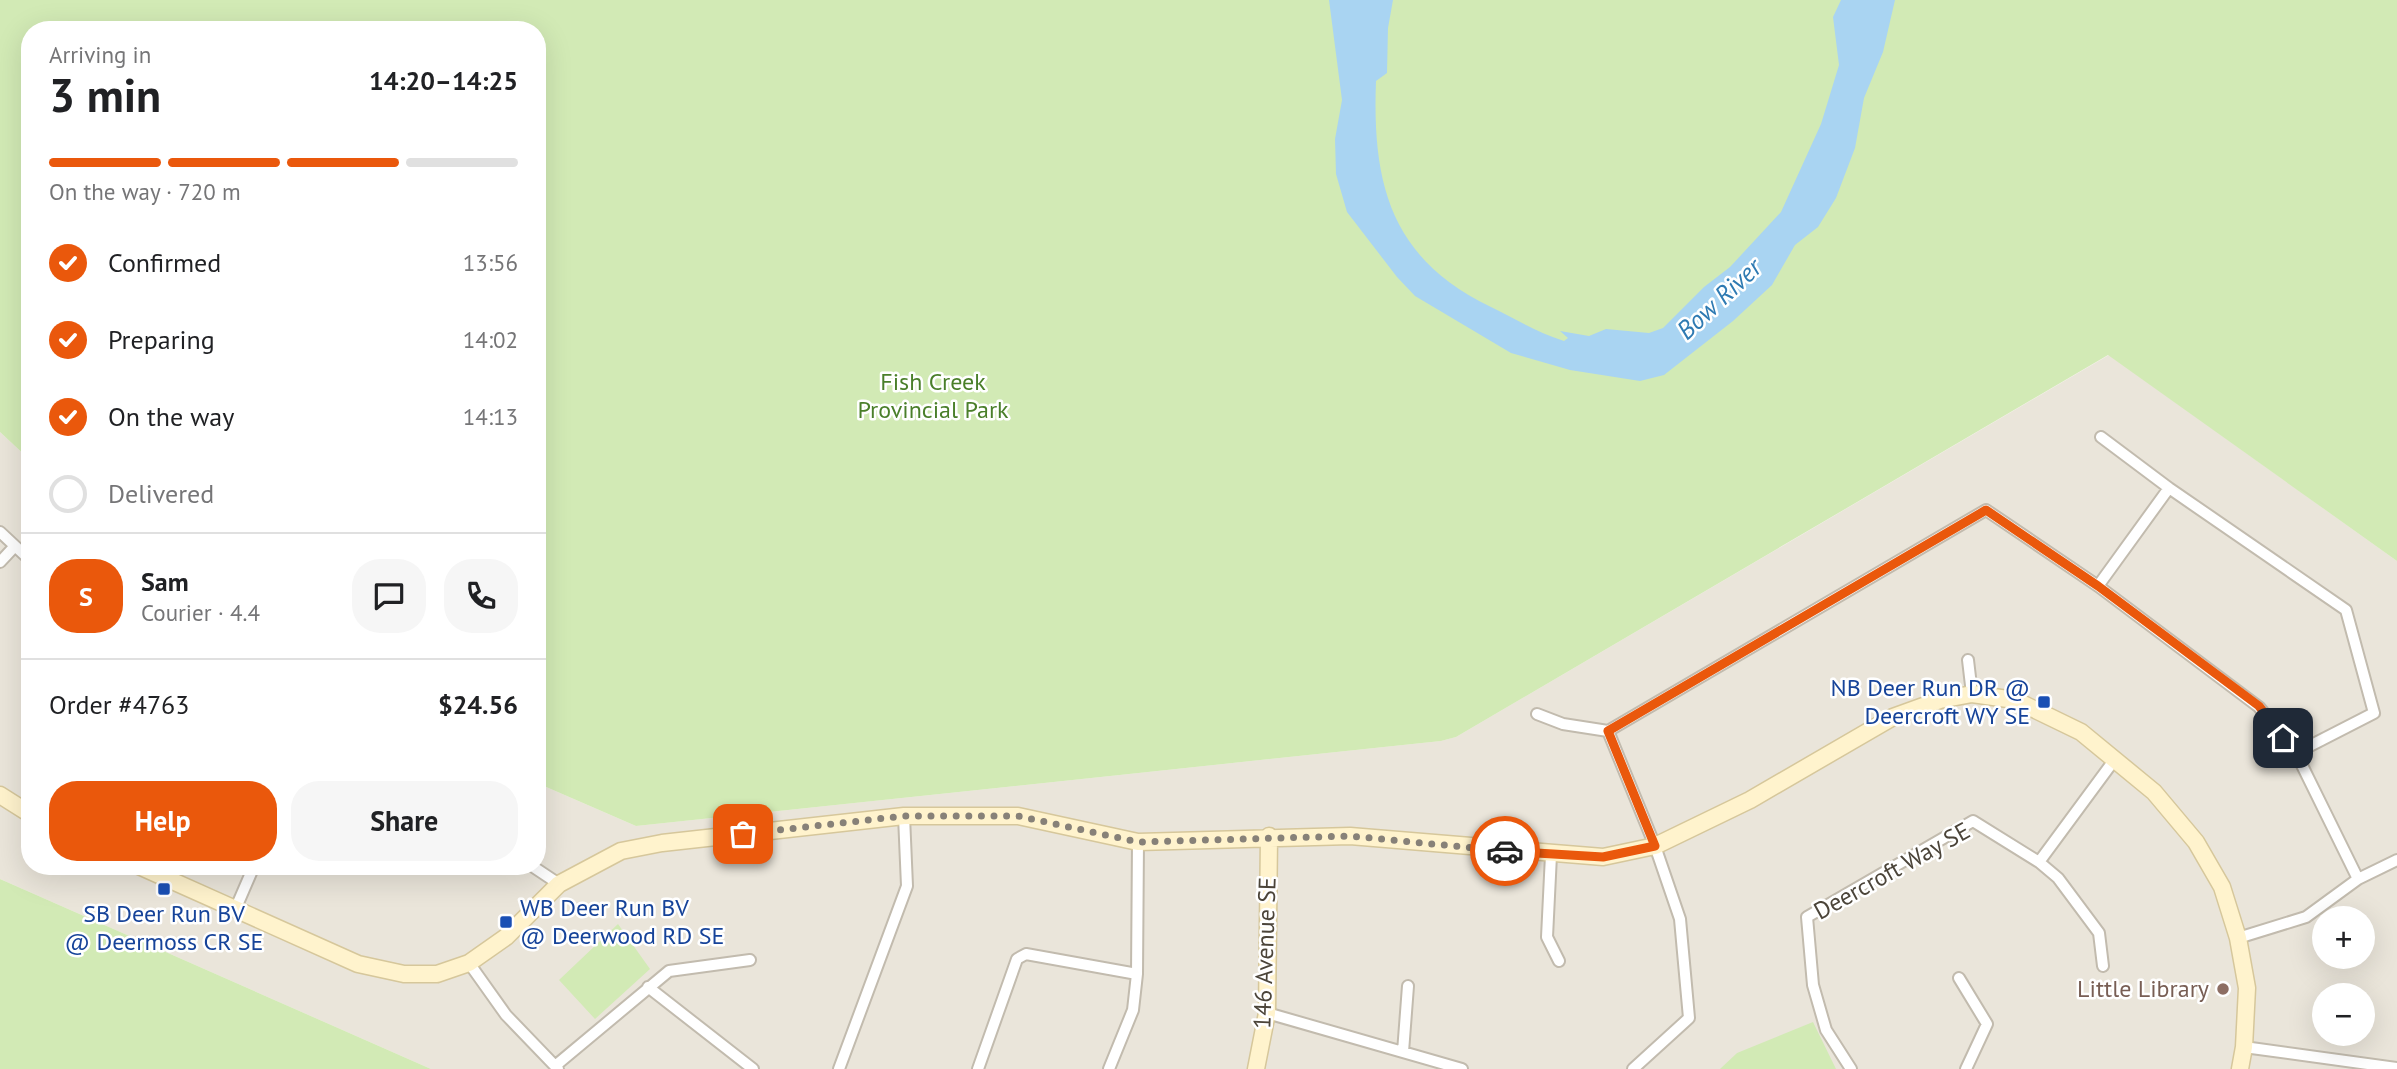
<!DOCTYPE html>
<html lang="en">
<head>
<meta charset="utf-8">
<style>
  body { margin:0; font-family:"PT Sans",sans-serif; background:#f6f6f6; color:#202124; height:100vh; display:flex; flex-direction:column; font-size:26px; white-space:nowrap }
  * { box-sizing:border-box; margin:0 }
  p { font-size:23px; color:#757577 }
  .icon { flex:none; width:38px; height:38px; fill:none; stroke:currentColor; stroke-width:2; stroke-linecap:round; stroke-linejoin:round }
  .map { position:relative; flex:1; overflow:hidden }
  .details { position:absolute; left:21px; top:21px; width:525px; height:854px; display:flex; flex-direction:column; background:#fff; border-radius:28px; box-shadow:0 7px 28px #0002 }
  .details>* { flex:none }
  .tools { position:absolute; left:2312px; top:906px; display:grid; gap:14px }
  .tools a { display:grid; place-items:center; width:63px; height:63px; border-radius:50%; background:#fff; box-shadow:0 7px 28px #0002; font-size:35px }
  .pin { position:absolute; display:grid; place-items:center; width:60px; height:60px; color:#fff; margin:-30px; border-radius:14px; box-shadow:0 4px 10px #0006 }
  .courier { position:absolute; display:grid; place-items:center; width:70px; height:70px; margin:-35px; border:5px solid #ea580c; border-radius:50%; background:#fff; color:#222; box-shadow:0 2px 9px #0007 }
  .head em { font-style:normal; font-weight:700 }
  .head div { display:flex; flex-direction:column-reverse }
  .head { display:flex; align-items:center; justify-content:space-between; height:119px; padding:0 28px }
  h1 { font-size:46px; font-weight:700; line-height:52px }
  .bar { display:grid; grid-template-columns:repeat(4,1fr); gap:10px 7px; align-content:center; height:84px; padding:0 28px }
  .bar i { height:9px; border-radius:5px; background:#e0e0e0 }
  .bar .current { background:#ea580c }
  .bar p { grid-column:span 4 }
  .line { display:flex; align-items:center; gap:18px; padding:0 28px; border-top:2px solid #e0e0e0 }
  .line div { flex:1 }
  .round { display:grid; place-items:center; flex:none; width:74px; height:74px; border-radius:28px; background:#f6f6f6 }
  ol { padding:0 28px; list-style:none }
  li { display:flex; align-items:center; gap:21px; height:77px }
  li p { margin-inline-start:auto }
  li .icon { padding:7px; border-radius:50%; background:#ea580c; color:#fff; stroke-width:4 }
  li:last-child { color:#757577 }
  li i { width:38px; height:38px; border:4px solid #e0e0e0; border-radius:50% }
  .primary-button { display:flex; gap:14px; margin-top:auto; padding:14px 28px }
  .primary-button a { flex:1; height:80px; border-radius:28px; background:#ea580c; color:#fff; font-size:28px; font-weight:700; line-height:80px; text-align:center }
  .primary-button a+a { background:#f6f6f6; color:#202124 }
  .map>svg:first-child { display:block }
  .residential { fill:#eae5da; fill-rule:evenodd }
  .green { fill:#d2eab5 }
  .water { fill:#a9d4f2 }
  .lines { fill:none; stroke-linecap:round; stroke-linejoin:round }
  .street-casing { stroke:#c2bbae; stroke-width:14 }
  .secondary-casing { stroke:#d6c79b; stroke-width:19 }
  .street { stroke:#fff; stroke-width:10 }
  .secondary { stroke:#fff3cd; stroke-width:16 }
  .done { stroke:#878178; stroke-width:7; stroke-dasharray:0 12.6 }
  .route { stroke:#ea580c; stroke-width:9 }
  .transit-dot { fill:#1a4fb4; stroke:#fff; stroke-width:2.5 }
  .education-dot { fill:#8d6e63; stroke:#fff; stroke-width:2.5 }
  .labels { text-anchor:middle; stroke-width:5; stroke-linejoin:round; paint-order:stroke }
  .park-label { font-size:24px; fill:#4a7f2a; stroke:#fff }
  .transit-label { font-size:24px; fill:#164399; stroke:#fff; text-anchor:end }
  .street-label { font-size:24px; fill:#4b4439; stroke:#fff }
  .education-label { font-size:24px; fill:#785e54; stroke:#fff; text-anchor:end }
  .water-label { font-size:26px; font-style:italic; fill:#2e7ab2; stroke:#fff }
</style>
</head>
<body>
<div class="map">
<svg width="2397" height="1069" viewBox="0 0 2397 1069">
  <rect width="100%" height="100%" fill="#f6f3ec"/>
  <!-- residential -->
  <path class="residential" d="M2109 355 2397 561V1069H431L0 879V432L30 460V866H537V783L636 826 1441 741 1456 737ZM2324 919H2362V957H2324ZM2324 996H2362V1034H2324Z"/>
  <!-- green -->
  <path class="green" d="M0 0H2397V561L2108 355 1456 737 1441 741 636 826 537 783V30H30V460L0 432Z
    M0 879 431 1069H0Z
    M618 924 650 969 595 1019 559 980Z
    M1813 1022 1836 1069H1720L1737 1053Z"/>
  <!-- water -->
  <path class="water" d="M1329 0H1393L1388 28 1387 73 1376 81C1372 185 1391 259 1491 307 1516 319 1537 333 1564 341L1568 338 1560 331 1589 336 1606 329 1649 333 1663 328 1704 287 1730 267 1781 212 1821 124 1839 65 1833 17 1841 0H1895L1883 52 1864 98 1855 148 1836 198 1818 227 1795 245 1772 285 1733 321 1664 375 1640 381 1570 370 1511 353 1415 296 1397 277 1347 212 1336 174 1335 139 1342 100Z"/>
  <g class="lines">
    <!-- street casing -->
    <g class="street-casing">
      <path id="street" d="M2101 437 2169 488
        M0 532 30 560
        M0 562 15 546
        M2098 586 2169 488 2346 610 2374 713 2296 753
        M1968 660 1972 694
        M1537 714 1563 724 1608 731
        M1551 855 1547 937 1559 961
        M2039 862 2058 878 2099 933 2103 966
        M532 866 559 884
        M235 910 254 866
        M2238 938 2306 917 2358 879 2397 860
        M469 963 506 1015 558 1069
        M1959 978 1987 1024 1966 1069
        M648 987 753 1069
        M1267 1013 1462 1069
        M2244 1047 2397 1068
        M1403 1052 1408 986
        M555 1066 669 971 750 960
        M839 1069 907 886 904 816
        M978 1069 1017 959 1026 954 1137 974
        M1109 1069 1133 1010 1137 974 1138 842
        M1633 1069 1689 1018 1680 919 1655 846 1608 731 1986 510 2098 586 2259 707 2296 753 2358 879
        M1851 1069 1826 1030 1813 985 1807 917 1973 821 2039 862 2115 759"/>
    </g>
    <!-- secondary casing -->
    <g class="secondary-casing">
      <path id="secondary" d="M0 795 30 814
        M139 866 358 964 404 974H437L469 963 506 937 559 884 621 851 662 843 904 816H1018L1138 842 1350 836 1603 857 1655 846 1750 800 1893 717 1940 700 1972 694 2015 700 2081 732 2154 792 2196 842 2222 887 2238 938 2247 988 2244 1047 2240 1069
        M1256 1069 1267 1013 1269 836"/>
    </g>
    <!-- street -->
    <use href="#street" class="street"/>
    <!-- secondary -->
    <use href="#secondary" class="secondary"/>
  </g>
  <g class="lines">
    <!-- done -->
    <path class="done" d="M743 834 904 816H1018L1138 842 1350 836 1505 851"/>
    <!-- route -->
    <path class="route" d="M1505 851 1603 857 1655 846 1608 731 1986 510 2098 586 2259 706 2283 738"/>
  </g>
  <!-- markers -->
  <g class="transit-dot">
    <rect x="2037" y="695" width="14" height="14" rx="3.5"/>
    <rect x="157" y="882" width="14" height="14" rx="3.5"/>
    <rect x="499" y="915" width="14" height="14" rx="3.5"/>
  </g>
  <circle class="education-dot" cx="2223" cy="989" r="7"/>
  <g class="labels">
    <!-- park labels -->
    <g class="park-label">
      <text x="933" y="390">Fish Creek<tspan x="933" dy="28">Provincial Park</tspan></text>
    </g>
    <!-- transit labels -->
    <g class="transit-label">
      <text x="2030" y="696">NB Deer Run DR @<tspan x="2030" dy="28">Deercroft WY SE</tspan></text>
      <text x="520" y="916" text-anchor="start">WB Deer Run BV<tspan x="520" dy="28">@ Deerwood RD SE</tspan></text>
      <text x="164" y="922" text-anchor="middle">SB Deer Run BV<tspan x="164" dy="28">@ Deermoss CR SE</tspan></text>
    </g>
    <!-- street labels -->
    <g class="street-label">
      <text transform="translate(1892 871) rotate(-29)" y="8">Deercroft Way SE</text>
      <text transform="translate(1265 953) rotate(-88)" y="8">146 Avenue SE</text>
    </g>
    <!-- education labels -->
    <g class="education-label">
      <text x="2209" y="997">Little Library</text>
    </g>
    <!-- water labels -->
    <g class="water-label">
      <text transform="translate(1719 299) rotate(-43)" y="9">Bow River</text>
    </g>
  </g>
</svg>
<div class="tools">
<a>+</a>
<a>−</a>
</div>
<div class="pin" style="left:743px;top:834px;background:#ea580c"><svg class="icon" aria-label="bag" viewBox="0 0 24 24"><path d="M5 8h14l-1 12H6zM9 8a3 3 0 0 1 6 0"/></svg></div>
<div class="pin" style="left:2283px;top:738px;background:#1f2937"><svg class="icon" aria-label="home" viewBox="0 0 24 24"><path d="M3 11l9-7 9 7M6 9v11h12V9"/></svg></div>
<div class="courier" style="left:1505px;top:851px"><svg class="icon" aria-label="car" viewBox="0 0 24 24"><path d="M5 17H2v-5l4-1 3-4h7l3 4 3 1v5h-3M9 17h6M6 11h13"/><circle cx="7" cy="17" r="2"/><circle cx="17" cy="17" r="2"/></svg></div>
<section class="details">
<div class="head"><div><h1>3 min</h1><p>Arriving in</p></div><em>14:20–14:25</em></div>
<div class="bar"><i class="current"></i><i class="current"></i><i class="current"></i><i></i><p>On the way · 720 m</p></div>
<ol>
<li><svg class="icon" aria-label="check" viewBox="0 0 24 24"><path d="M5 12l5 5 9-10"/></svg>Confirmed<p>13:56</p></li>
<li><svg class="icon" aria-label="check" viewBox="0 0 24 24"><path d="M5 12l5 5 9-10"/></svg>Preparing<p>14:02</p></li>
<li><svg class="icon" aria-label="check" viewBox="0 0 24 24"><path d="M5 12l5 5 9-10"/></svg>On the way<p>14:13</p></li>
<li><i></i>Delivered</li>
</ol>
<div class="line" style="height:126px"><b class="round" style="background:#ea580c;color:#fff">S</b><div><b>Sam</b><p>Courier · 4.4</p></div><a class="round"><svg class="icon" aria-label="chat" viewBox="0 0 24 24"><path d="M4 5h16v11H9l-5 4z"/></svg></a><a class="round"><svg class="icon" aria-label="phone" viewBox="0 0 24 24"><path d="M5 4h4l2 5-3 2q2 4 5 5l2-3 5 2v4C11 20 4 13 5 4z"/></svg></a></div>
<div class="line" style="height:91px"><div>Order #4763</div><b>$24.56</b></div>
<div class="primary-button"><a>Help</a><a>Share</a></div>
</section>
</div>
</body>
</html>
